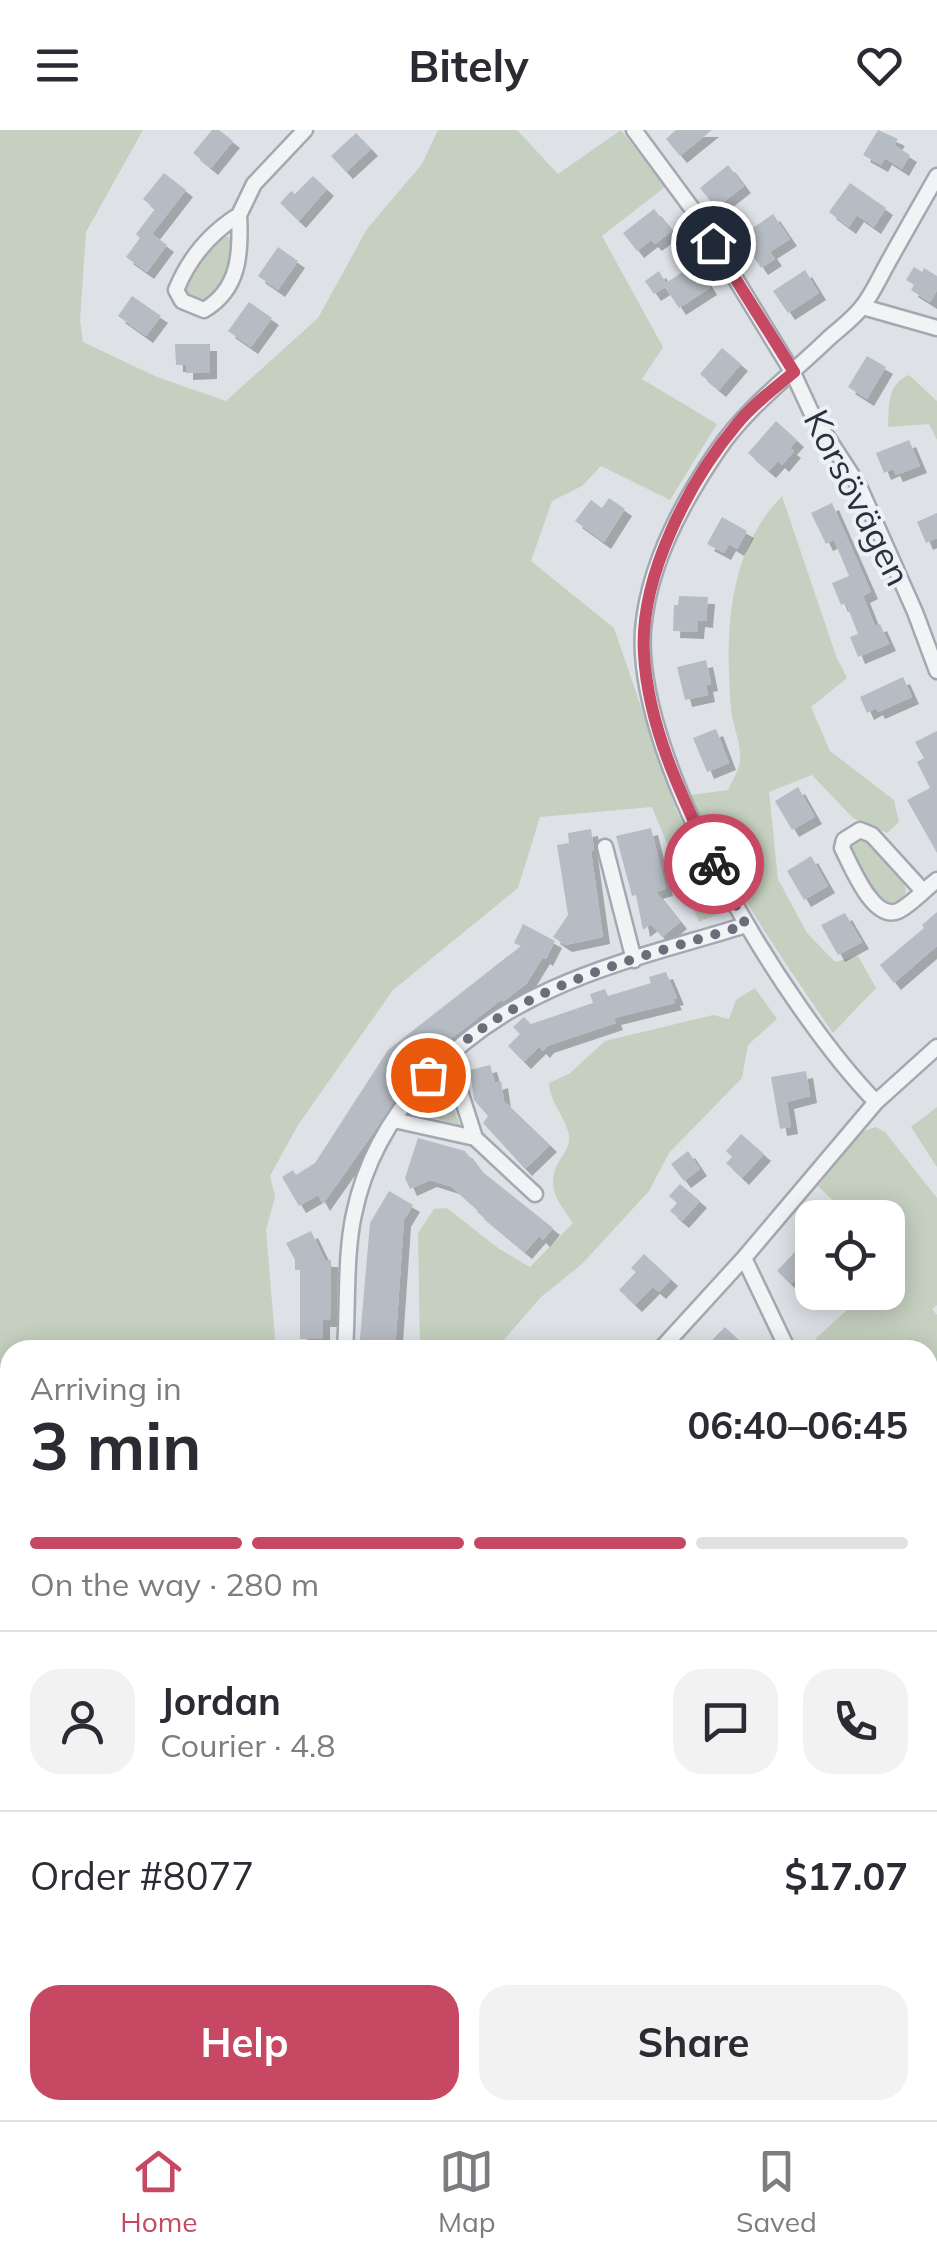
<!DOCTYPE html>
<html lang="en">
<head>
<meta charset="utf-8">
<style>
  body { margin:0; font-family:Mulish,sans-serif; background:#f2f2f3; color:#2b2b33; height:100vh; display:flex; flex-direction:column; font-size:38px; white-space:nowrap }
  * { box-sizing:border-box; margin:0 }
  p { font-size:32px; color:#7c7c81 }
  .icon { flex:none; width:55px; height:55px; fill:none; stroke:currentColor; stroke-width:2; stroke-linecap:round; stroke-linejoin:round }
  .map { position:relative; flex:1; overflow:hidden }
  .details { position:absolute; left:0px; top:1210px; width:938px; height:780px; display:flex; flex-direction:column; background:#fff; border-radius:30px 30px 0 0; box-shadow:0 5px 25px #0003 }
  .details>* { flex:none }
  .controls { position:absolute; left:795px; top:1070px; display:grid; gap:20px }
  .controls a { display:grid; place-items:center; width:110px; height:110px; border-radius:20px; background:#fff; box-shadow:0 5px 25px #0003; font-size:50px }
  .pin { position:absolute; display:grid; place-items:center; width:85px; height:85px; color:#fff; margin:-42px; border:5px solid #fff; border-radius:50%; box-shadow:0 2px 10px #0007 }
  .courier { position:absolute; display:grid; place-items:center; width:100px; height:100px; margin:-50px; border:8px solid #c74862; border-radius:50%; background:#fff; color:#222; box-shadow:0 2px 12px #0007 }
  .overview em { font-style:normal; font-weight:700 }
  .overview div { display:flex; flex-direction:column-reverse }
  .overview { display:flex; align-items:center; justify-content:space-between; height:170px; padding:0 30px }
  h1 { font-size:65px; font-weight:700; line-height:75px }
  .bar { display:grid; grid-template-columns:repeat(4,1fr); gap:15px 10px; align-content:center; height:120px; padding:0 30px }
  .bar i { height:12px; border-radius:8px; background:#e1e1e2 }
  .bar .selected { background:#c74862 }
  .bar p { grid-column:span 4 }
  .line { display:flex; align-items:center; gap:25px; padding:0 30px; border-top:2px solid #e1e1e2 }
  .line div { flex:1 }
  .round { display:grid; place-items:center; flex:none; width:105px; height:105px; border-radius:30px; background:#f2f2f3 }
  .primary-button { display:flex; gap:20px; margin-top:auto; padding:20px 30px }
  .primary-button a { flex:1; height:115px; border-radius:30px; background:#c74862; color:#fff; font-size:40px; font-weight:700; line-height:115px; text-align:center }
  .primary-button a+a { background:#f2f2f3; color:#2b2b33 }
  header { display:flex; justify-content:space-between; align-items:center; height:130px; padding:0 30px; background:#fff; font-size:45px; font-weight:700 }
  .tabs { display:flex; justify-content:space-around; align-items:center; height:140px; border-top:2px solid #e1e1e2; background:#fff; font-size:28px; color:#7c7c81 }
  .tabs a { display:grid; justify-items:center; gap:5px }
  .tabs .selected { color:#c74862 }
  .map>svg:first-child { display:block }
  .green { fill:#c5d0c0 }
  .building { fill:#b6bcc3; filter:url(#shadow) }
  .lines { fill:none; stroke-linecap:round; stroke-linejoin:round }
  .minor-casing { stroke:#a4a9b1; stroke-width:19 }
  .minor { stroke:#f1f3f5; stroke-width:14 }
  .done { stroke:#686f78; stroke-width:10; stroke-dasharray:0 18 }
  .route { stroke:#c74862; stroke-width:12 }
  .labels { text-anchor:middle; stroke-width:8; stroke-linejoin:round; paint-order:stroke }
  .street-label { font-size:35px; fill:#28313d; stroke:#edf1f5 }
</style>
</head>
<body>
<header><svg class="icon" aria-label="menu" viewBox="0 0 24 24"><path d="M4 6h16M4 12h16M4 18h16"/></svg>Bitely<svg class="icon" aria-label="heart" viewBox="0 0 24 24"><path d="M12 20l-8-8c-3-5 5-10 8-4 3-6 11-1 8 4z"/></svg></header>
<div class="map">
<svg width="937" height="1990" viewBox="0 0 937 1990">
  <defs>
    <filter id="shadow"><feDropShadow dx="7" dy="7" stdDeviation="0" flood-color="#0004"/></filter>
  </defs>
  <rect width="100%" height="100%" fill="#dee2e7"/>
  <!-- green -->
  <path class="green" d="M0 0H143L86 102 80 190 83 212 157 247 226 271 318 188 367 99 422 34 438 0H517L558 44 621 0 665 57 602 106 663 217 642 249 717 294 670 370 601 336 582 356 552 371 531 431 614 498 676 679 725 781 699 792 652 677 540 687 518 758 393 860 298 995 270 1046 275 1067 266 1100 276 1220H10V1980H928V1220H820L816 1208 866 1163 888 1162V1088L850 1087 818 1056 863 1001 876 997 885 1002 937 1068V1175L932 1179 937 1185V1990H0Z
    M220 104 231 108 235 114 228 145 209 169H191L182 158 184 148Z
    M909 245 937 271V310L929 294 888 297C889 276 887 254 909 245Z
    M782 366 836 526 847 548 811 577 830 621 894 670 899 692 887 703 853 688 812 645 769 662 778 749 807 803 835 832 858 826 876 858 833 903C781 827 727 750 691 665L728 660C732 651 739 640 740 631 742 615 732 594 731 578 725 503 727 423 782 366Z
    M862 709 869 712 903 749 906 762 902 769 889 776C872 765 858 738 849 719L852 713Z
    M755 858 777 889 748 915 742 948 669 1023 649 1061 582 1134 541 1167 495 1220H420L418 1103 434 1079 447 1078 498 1118 530 1137 573 1093C557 1070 544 1055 561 1028 566 1020 570 1015 569 1005 565 986 550 973 549 953L569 944 605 911 713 885 729 889 736 870Z
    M438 947 450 951 453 976 460 996 416 982 424 963Z
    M937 977V1037L911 997Z"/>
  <!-- building -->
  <path class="building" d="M212 0H219L233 11 211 38 193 23Z
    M676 0H712L680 26 666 9Z
    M878 0 898 9 894 15 910 25 902 39 885 28 881 35 863 25Z
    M356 3 371 19 346 42 331 26Z
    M728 35 744 56 716 78 700 58Z
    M164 43 186 60 152 104 167 115 147 142 126 127 140 108 136 104 155 79 143 69Z
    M313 46 327 59 299 91 280 73 291 61 295 64Z
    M850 53 886 78 874 97 857 85 849 97 829 82Z
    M654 79 672 101 655 114 651 110 637 121 623 103Z
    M773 84 790 109 770 122 775 129 761 138 740 107Z
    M278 117 298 131 278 160 258 146Z
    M695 134 710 158 679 178 665 157 654 164 645 151 659 141 666 153Z
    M914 137 922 142 924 138 937 146V160L930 172 911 160 914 155 906 150Z
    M805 140 819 163 788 183 773 161Z
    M132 166 161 186 146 206 118 186Z
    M249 172 272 188 251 217 228 201Z
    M175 214H210V242L186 243V235H176Z
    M722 218 741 234 719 260 700 244Z
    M867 226 886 237 867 269 848 257Z
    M776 291 797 310 790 318 794 321 782 335 778 331 769 341 748 323Z
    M909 310 920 336 896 345 893 339 884 343 876 323Z
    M609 368 625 379 604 412 575 391 591 370 602 378Z
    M832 373 871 462 863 466 875 496 880 494 889 514 858 527 850 507 858 504 846 473 841 475 832 453 849 446 834 410 826 414 811 383Z
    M937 383V408L926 413 917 392Z
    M722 387 747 401 737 419 729 414 724 423 707 414Z
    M679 466 708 467 706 491 698 490 697 502 673 501 674 475H678Z
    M706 530 711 554 706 555 708 565 685 570 677 537Z
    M903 547 912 567 878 582 876 578 867 583 860 567Z
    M716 599 729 633 707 642 693 608Z
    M937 601V723L907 670 930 658 917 632 924 628 915 612Z
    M798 657 815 687 792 700 775 671Z
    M651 698 666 759 656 762 680 792 662 807 651 794 643 800 636 765 632 766 616 706Z
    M591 699 594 720 591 721 603 807 565 815 553 807 568 785 557 715 569 713 568 703Z
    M811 726 828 756 804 770 787 741Z
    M937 782V816L894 853 880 835 924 798 922 795Z
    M845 783 862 812 838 825 821 795Z
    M523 794 555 811 546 829 543 827 527 853 503 872 501 870 479 887 477 885 478 888 401 947 409 952 323 1074 318 1065 299 1076 282 1047 293 1040 296 1045 315 1033 388 920 521 816 514 813Z
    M666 842 677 868 673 869 675 873 614 888 616 893 547 916 543 921 539 917 524 932 508 916 520 904 513 897 524 887 531 894 593 873 590 864 605 859 608 866 651 853 649 847Z
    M490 935 495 953 501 951 504 971 550 1015 525 1039 483 993 488 986 474 970 470 940Z
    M806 941 810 966 787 972 791 997 780 999 771 947Z
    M741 1004 764 1024 742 1048 726 1033 732 1027 726 1021Z
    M418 1008 465 1021 479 1039 553 1098 543 1110 539 1106 525 1122 477 1082 478 1080 452 1057 430 1050 410 1059 405 1048Z
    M688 1021 700 1039 684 1051 671 1034Z
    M680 1054 700 1071 682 1091 670 1081 677 1073 669 1066Z
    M389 1061 413 1075 404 1090 395 1220H359L370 1093Z
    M311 1101 325 1130H331L330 1190H323V1209H300V1140H295V1130L286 1113Z
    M806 1110 812 1116V1132L791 1154 777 1141Z
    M644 1124 671 1149 659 1162 653 1157 635 1175 619 1160 636 1142 631 1138Z
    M725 1197 742 1213 735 1220H702Z"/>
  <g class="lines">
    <!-- minor casing -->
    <g class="minor-casing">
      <path id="minor" d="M634 0 696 84 793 243 812 284 859 356 915 482 937 541
        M239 85C241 122 240 159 204 180L182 171 176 160C189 128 210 103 239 85Z
        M239 85 254 54 305 0
        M863 177 937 198
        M605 717 634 830
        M923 761 872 705 860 700 844 710 842 718C851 735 873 792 898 781 911 775 925 759 937 750
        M448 924 475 1008
        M876 972C786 880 634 632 643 500 648 437 683 371 718 320 748 276 791 245 829 208 840 198 853 189 862 177 871 166 878 151 885 138 902 107 920 76 937 46
        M394 990 475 1008 535 1064
        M744 1128 788 1220
        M345 1220C348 1177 345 1125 354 1084 375 981 458 901 552 859 613 831 682 815 746 795
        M660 1220 744 1128 876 972 937 917"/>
    </g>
    <!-- minor -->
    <use href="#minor" class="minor"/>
  </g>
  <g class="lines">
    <!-- done -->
    <path class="done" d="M428 945C510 856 636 829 746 795L714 734"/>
    <!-- route -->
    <path class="route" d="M713 113 794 242C774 259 753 274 737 294 689 351 639 448 644 524 648 598 683 669 714 734"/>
  </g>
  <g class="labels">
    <!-- street labels -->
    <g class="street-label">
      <text transform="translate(857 368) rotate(63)" y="12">Korsövägen</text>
    </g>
  </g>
</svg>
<div class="controls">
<a><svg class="icon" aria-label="locate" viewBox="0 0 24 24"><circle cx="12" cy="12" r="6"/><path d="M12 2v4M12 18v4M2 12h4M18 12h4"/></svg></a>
</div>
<div class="pin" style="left:428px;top:945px;background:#ea580c"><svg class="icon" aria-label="bag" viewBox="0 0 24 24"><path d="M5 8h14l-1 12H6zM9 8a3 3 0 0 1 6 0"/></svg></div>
<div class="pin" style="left:713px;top:113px;background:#1f2937"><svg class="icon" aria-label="home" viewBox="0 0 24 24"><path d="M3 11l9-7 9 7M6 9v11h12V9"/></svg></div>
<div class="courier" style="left:714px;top:734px"><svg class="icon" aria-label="bike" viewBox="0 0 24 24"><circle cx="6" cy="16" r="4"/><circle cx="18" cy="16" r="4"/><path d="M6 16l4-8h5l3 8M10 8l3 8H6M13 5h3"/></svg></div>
<section class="details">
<div class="overview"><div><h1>3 min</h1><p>Arriving in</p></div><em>06:40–06:45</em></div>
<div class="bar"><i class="selected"></i><i class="selected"></i><i class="selected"></i><i></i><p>On the way · 280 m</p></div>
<div class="line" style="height:180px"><a class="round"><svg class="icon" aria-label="person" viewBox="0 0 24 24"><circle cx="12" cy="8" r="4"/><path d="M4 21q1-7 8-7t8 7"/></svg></a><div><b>Jordan</b><p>Courier · 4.8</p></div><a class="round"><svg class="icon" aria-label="chat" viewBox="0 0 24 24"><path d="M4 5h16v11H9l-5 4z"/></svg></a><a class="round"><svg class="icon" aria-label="phone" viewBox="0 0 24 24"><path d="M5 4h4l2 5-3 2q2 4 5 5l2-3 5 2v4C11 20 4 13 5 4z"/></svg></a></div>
<div class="line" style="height:130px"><div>Order #8077</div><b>$17.07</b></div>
<div class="primary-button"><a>Help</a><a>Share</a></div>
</section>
</div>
<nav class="tabs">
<a class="selected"><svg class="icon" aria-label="home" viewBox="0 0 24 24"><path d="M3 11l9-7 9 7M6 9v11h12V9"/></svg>Home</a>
<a><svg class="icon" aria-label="map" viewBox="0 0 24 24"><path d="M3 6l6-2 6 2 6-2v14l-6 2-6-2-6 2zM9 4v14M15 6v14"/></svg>Map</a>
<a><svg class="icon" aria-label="saved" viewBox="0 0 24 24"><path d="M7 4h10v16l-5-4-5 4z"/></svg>Saved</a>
</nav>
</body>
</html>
